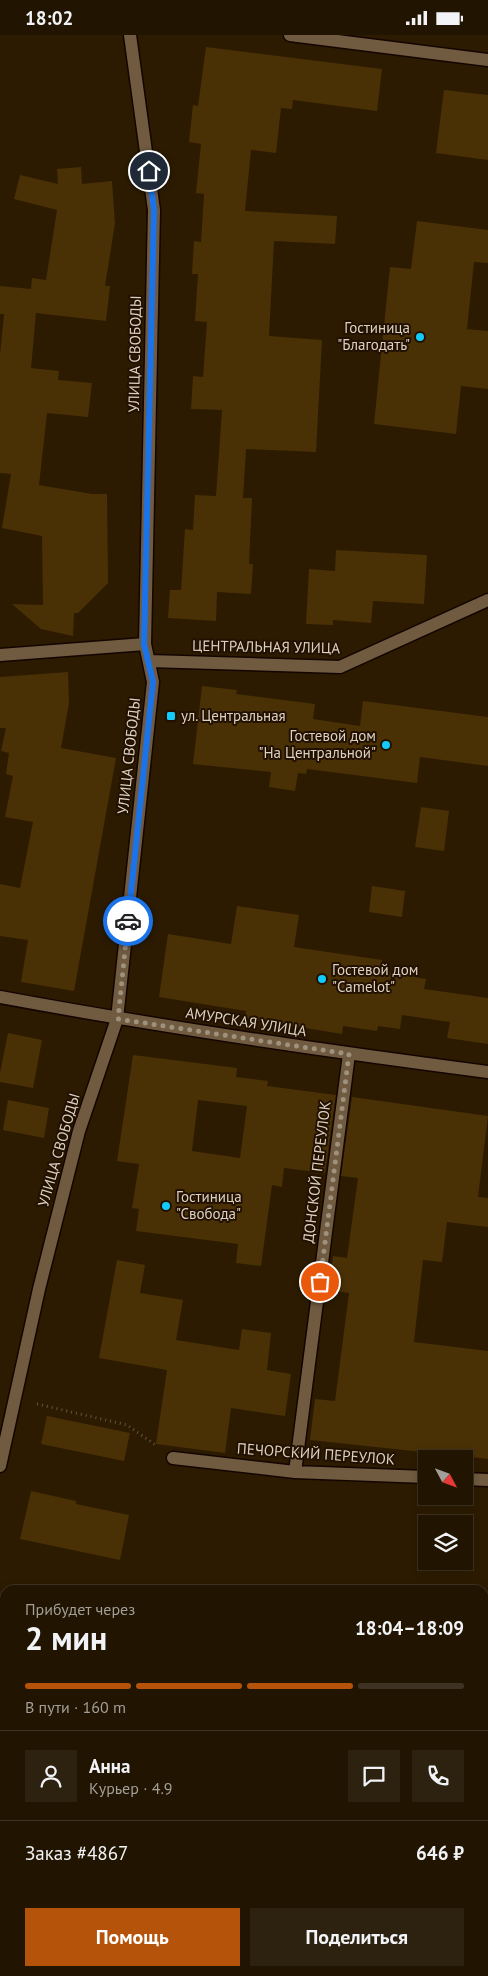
<!DOCTYPE html>
<html lang="ru">
<head>
<meta charset="utf-8">
<style>
  body { margin:0; font-family:"PT Sans",sans-serif; background:#2d2110; color:#f1f3f6; height:100vh; display:flex; flex-direction:column; font-size:19px; white-space:nowrap }
  * { box-sizing:border-box; margin:0 }
  p { font-size:16px; color:#a29e99 }
  .icon { flex:none; width:28px; height:28px; fill:none; stroke:currentColor; stroke-width:2; stroke-linecap:round; stroke-linejoin:round }
  .map { position:relative; flex:1; overflow:hidden }
  .side { position:absolute; left:0px; top:1550px; width:489px; height:391px; display:flex; flex-direction:column; background:#211401; border-radius:15px 15px 0 0; box-shadow:0 2px 8px #0003,0 0 0 1px #3e3323 }
  .side>* { flex:none }
  .needle { width:32px; rotate:131deg }
  .controls { position:absolute; left:418px; top:1415px; display:grid; gap:10px }
  .controls a { display:grid; place-items:center; width:55px; height:55px; border-radius:0px; background:#211401; box-shadow:0 2px 8px #0003,0 0 0 1px #3e3323; font-size:25px }
  .pin { position:absolute; display:grid; place-items:center; width:42px; height:42px; color:#fff; margin:-21px; border:2px solid #fff; border-radius:50%; box-shadow:0 1px 5px #0007 }
  .courier { position:absolute; display:grid; place-items:center; width:50px; height:50px; margin:-25px; border:4px solid #1a73e8; border-radius:50%; background:#fff; color:#222; box-shadow:0 1px 6px #0007 }
  .head em { font-style:normal; font-weight:600 }
  .head div { display:flex; flex-direction:column-reverse }
  .head { display:flex; align-items:center; justify-content:space-between; height:85px; padding:0 25px }
  h1 { font-size:32px; font-weight:600; line-height:38px }
  .bar { display:grid; grid-template-columns:repeat(4,1fr); gap:8px 5px; align-content:center; height:60px; padding:0 25px }
  .bar i { height:6px; border-radius:4px; background:#3e3323 }
  .bar .active { background:#b45309 }
  .bar p { grid-column:span 4 }
  .line { display:flex; align-items:center; gap:12px; padding:0 25px; border-top:1px solid #3e3323 }
  .line div { flex:1 }
  .round { display:grid; place-items:center; flex:none; width:52px; height:52px; border-radius:0px; background:#2d2110 }
  .button { display:flex; gap:10px; margin-top:auto; padding:10px 25px }
  .button a { flex:1; height:58px; border-radius:0px; background:#b45309; color:#fff; font-size:20px; font-weight:600; line-height:58px; text-align:center }
  .button a+a { background:#2d2110; color:#f1f3f6 }
  .status { display:flex; justify-content:space-between; align-items:center; height:35px; padding:0 25px; background:#211401; direction:ltr }
  .status svg { height:14px; fill:currentColor }
  .map>svg:first-child { display:block }
  .green { fill:#603d00 }
  .water { fill:#170800 }
  .building { fill:#4a3005; fill-rule:evenodd }
  .lines { fill:none; stroke-linecap:round; stroke-linejoin:round }
  .lane-casing { stroke:#140500; stroke-width:15 }
  .street-casing { stroke:#140500; stroke-width:15 }
  .path { stroke:#64543e; stroke-width:3; stroke-dasharray:1 4; stroke-linecap:butt }
  .lane { stroke:#705b40; stroke-width:12 }
  .street { stroke:#705b40; stroke-width:12 }
  .rail { stroke:#827460; stroke-width:4; stroke-dasharray:8 4; stroke-linecap:butt }
  .done { stroke:#9e917e; stroke-width:5; stroke-dasharray:0 9 }
  .route { stroke:#1a73e8; stroke-width:6 }
  .poi-dot { fill:#14cafb; stroke:#210; stroke-width:2 }
  .labels { text-anchor:middle; stroke-width:4; stroke-linejoin:round; paint-order:stroke }
  .poi-label { font-size:15px; fill:#dcd1c2; stroke:#210; text-anchor:start }
  .street-label { font-size:15px; fill:#dcd1c2; stroke:#210 }
</style>
</head>
<body>
<div class="status"><b>18:02</b><svg viewBox="0 0 49 12"><path d="M0 12V9h3v3zM5 12V6h3v6zM10 12V3h3v9zM15 12V0h3v12zM26 1h20v11H26zM47 4h2v5h-2z"/></svg></div>
<div class="map">
<svg width="488" height="1941" viewBox="0 0 488 1941">
  <rect width="100%" height="100%" fill="#2c1b01"/>
  <!-- green -->
  <path class="green" d="M0 1701 5 1702V1760L0 1759Z
    M484 1799 488 1800V1887L484 1886Z
    M0 1809 5 1810V1847L0 1846Z
    M0 1859 5 1860V1886L0 1885Z
    M484 1910 488 1911V1941H466L442 1936H484Z
    M259 1936H375L398 1941H283Z"/>
  <!-- water -->
  <path class="water" d="M0 1935 36 1941H0Z"/>
  <!-- building -->
  <path class="building" d="M206 12 382 34 377 76 293 65 292 74 281 73 276 118 251 115 245 176 337 181 335 209 274 206 269 301 322 305 316 417 246 414 243 463H252L249 529H253L251 559 217 557 216 586 168 583 170 555H181L185 494 193 495 195 460 216 461 222 375 191 374 193 341 203 342 207 287 195 286 198 239H192L194 206 201 207 204 159 196 158 201 109 189 107 193 70 198 71Z
    M444 55 488 60V125L436 118Z
    M81 132 82 149 112 146 115 188 105 251H110L106 286 36 278 31 333 59 336 58 345 92 348 88 382 47 378 39 450 92 459H107L108 548 78 578H74L73 601 41 594 12 569 43 570 42 501 2 493 11 439 0 438V320L4 279H0V251L31 254 32 243 46 245 57 175 14 164 20 140 58 149 57 134Z
    M417 186 488 195V228L474 227 467 294 488 296V354L461 351 456 399 374 389 390 232 411 234Z
    M336 515 427 520 424 569 373 566 371 588 333 585V590L306 589 309 534 335 536Z
    M68 637 69 668 61 713 116 723 74 956 21 947 28 905 0 901V849L20 853 33 787 5 782 13 741 6 739 9 718 1 716 6 693H0V642Z
    M202 651 237 655 236 659 315 669 313 684 360 691 363 666 488 682V731L420 722 417 748 307 734 306 739 298 738 295 756 269 752 271 737 193 729Z
    M421 772 449 776 444 816 415 812Z
    M372 851 405 856 402 882 369 877Z
    M237 871 299 880 294 912 382 925 381 936 426 944 424 954 488 963V1009L447 1003 450 987 402 980 400 994 378 991 377 996 343 991 342 999 245 983 246 976 159 962 168 899 231 909Z
    M8 998 42 1005 33 1053 0 1047V1038Z
    M133 1020 237 1033 236 1042 268 1046 267 1051 336 1060 325 1138 284 1133 282 1152 272 1150 261 1231 236 1228 238 1209 136 1196 139 1174 132 1173 139 1129 117 1126ZM198 1065 247 1071 240 1123 192 1116Z
    M352 1062 488 1081 478 1162 488 1163V1192L447 1187 442 1227 423 1225 414 1307 488 1316V1424L310 1405 315 1364 335 1366 349 1258 329 1255 333 1221 347 1223 358 1143 341 1141Z
    M8 1065 49 1073 44 1103 3 1095Z
    M117 1225 145 1230 140 1258 183 1265 176 1305 239 1315 242 1294 271 1298 267 1335 291 1339 285 1381 231 1373 225 1418 156 1409 167 1335 99 1323Z
    M47 1381 130 1398 124 1426 41 1409Z
    M31 1456 76 1466V1469L129 1480 120 1525 20 1504Z"/>
  <g class="lines">
    <!-- lane casing -->
    <g class="lane-casing">
      <path id="lane" d="M290 0 488 25
        M173 1423 295 1437 426 1442
        M295 1437 349 1019
        M464 1444 488 1445
        M0 1801 5 1802"/>
    </g>
    <!-- street casing -->
    <g class="street-casing">
      <path id="street" d="M0 620 145 609
        M149 626 340 632 488 565
        M0 962C162 992 325 1016 488 1037
        M0 1431 39 1254 79 1096 117 984 153 647 145 609 154 175 130 0
        M0 1690 5 1691
        M484 1789H488"/>
    </g>
    <!-- path -->
    <path class="path" d="M37 1369 127 1390 157 1411
      M484 1903H488
      M373 1941 374 1936"/>
    <!-- lane -->
    <use href="#lane" class="lane"/>
    <!-- street -->
    <use href="#street" class="street"/>
    <!-- rail -->
    <path class="rail" d="M0 1854 5 1855
      M404 1936 428 1941"/>
  </g>
  <g class="lines">
    <!-- done -->
    <path class="done" d="M128 886 118 984 349 1019 320 1247"/>
    <!-- route -->
    <path class="route" d="M128 886 153 647 144 609 154 175 149 136"/>
  </g>
  <!-- markers -->
  <g class="poi-dot">
    <circle cx="420" cy="302" r="5"/>
    <rect x="166" y="676" width="10" height="10" rx="2.5"/>
    <circle cx="386" cy="710" r="5"/>
    <circle cx="322" cy="944" r="5"/>
    <circle cx="166" cy="1171" r="5"/>
  </g>
  <g class="labels">
    <!-- poi labels -->
    <g class="poi-label">
      <text x="410" y="298" text-anchor="end">Гостиница<tspan x="410" dy="17">"Благодать"</tspan></text>
      <text x="181" y="686">ул. Центральная</text>
      <text x="376" y="706" text-anchor="end">Гостевой дом<tspan x="376" dy="17">"На Центральной"</tspan></text>
      <text x="332" y="940">Гостевой дом<tspan x="332" dy="17">"Camelot"</tspan></text>
      <text x="176" y="1167">Гостиница<tspan x="176" dy="17">"Свобода"</tspan></text>
    </g>
    <!-- street labels -->
    <g class="street-label">
      <text transform="translate(135 319) rotate(-89)" y="5">УЛИЦА СВОБОДЫ</text>
      <text transform="translate(266 612) rotate(1)" y="5">ЦЕНТРАЛЬНАЯ УЛИЦА</text>
      <text transform="translate(129 721) rotate(-84)" y="5">УЛИЦА СВОБОДЫ</text>
      <text transform="translate(246 987) rotate(9)" y="5">АМУРСКАЯ УЛИЦА</text>
      <text transform="translate(59 1115) rotate(-74)" y="5">УЛИЦА СВОБОДЫ</text>
      <text transform="translate(317 1137) rotate(-83)" y="5">ДОНСКОЙ ПЕРЕУЛОК</text>
      <text transform="translate(316 1419) rotate(4)" y="5">ПЕЧОРСКИЙ ПЕРЕУЛОК</text>
    </g>
  </g>
</svg>
<div class="controls">
<a><svg class="needle" viewBox="-14 -14 28 28"><path d="M0-13l5 13h-10z" fill="#e53935"/><path d="M0 13l5-13h-10z" fill="#a29e99"/></svg></a>
<a><svg class="icon" aria-label="layers" viewBox="0 0 24 24"><path d="M12 4l9 5-9 5-9-5zM3 14l9 5 9-5"/></svg></a>
</div>
<div class="pin" style="left:320px;top:1247px;background:#ea580c"><svg class="icon" aria-label="bag" viewBox="0 0 24 24"><path d="M5 8h14l-1 12H6zM9 8a3 3 0 0 1 6 0"/></svg></div>
<div class="pin" style="left:149px;top:136px;background:#1f2937"><svg class="icon" aria-label="home" viewBox="0 0 24 24"><path d="M3 11l9-7 9 7M6 9v11h12V9"/></svg></div>
<div class="courier" style="left:128px;top:886px"><svg class="icon" aria-label="car" viewBox="0 0 24 24"><path d="M5 17H2v-5l4-1 3-4h7l3 4 3 1v5h-3M9 17h6M6 11h13"/><circle cx="7" cy="17" r="2"/><circle cx="17" cy="17" r="2"/></svg></div>
<section class="side">
<div class="head"><div><h1>2 мин</h1><p>Прибудет через</p></div><em>18:04–18:09</em></div>
<div class="bar"><i class="active"></i><i class="active"></i><i class="active"></i><i></i><p>В пути · 160 m</p></div>
<div class="line" style="height:90px"><a class="round"><svg class="icon" aria-label="person" viewBox="0 0 24 24"><circle cx="12" cy="8" r="4"/><path d="M4 21q1-7 8-7t8 7"/></svg></a><div><b>Анна</b><p>Курьер · 4.9</p></div><a class="round"><svg class="icon" aria-label="chat" viewBox="0 0 24 24"><path d="M4 5h16v11H9l-5 4z"/></svg></a><a class="round"><svg class="icon" aria-label="phone" viewBox="0 0 24 24"><path d="M5 4h4l2 5-3 2q2 4 5 5l2-3 5 2v4C11 20 4 13 5 4z"/></svg></a></div>
<div class="line" style="height:65px"><div>Заказ #4867</div><b>646 ₽</b></div>
<div class="button"><a>Помощь</a><a>Поделиться</a></div>
</section>
</div>
</body>
</html>
